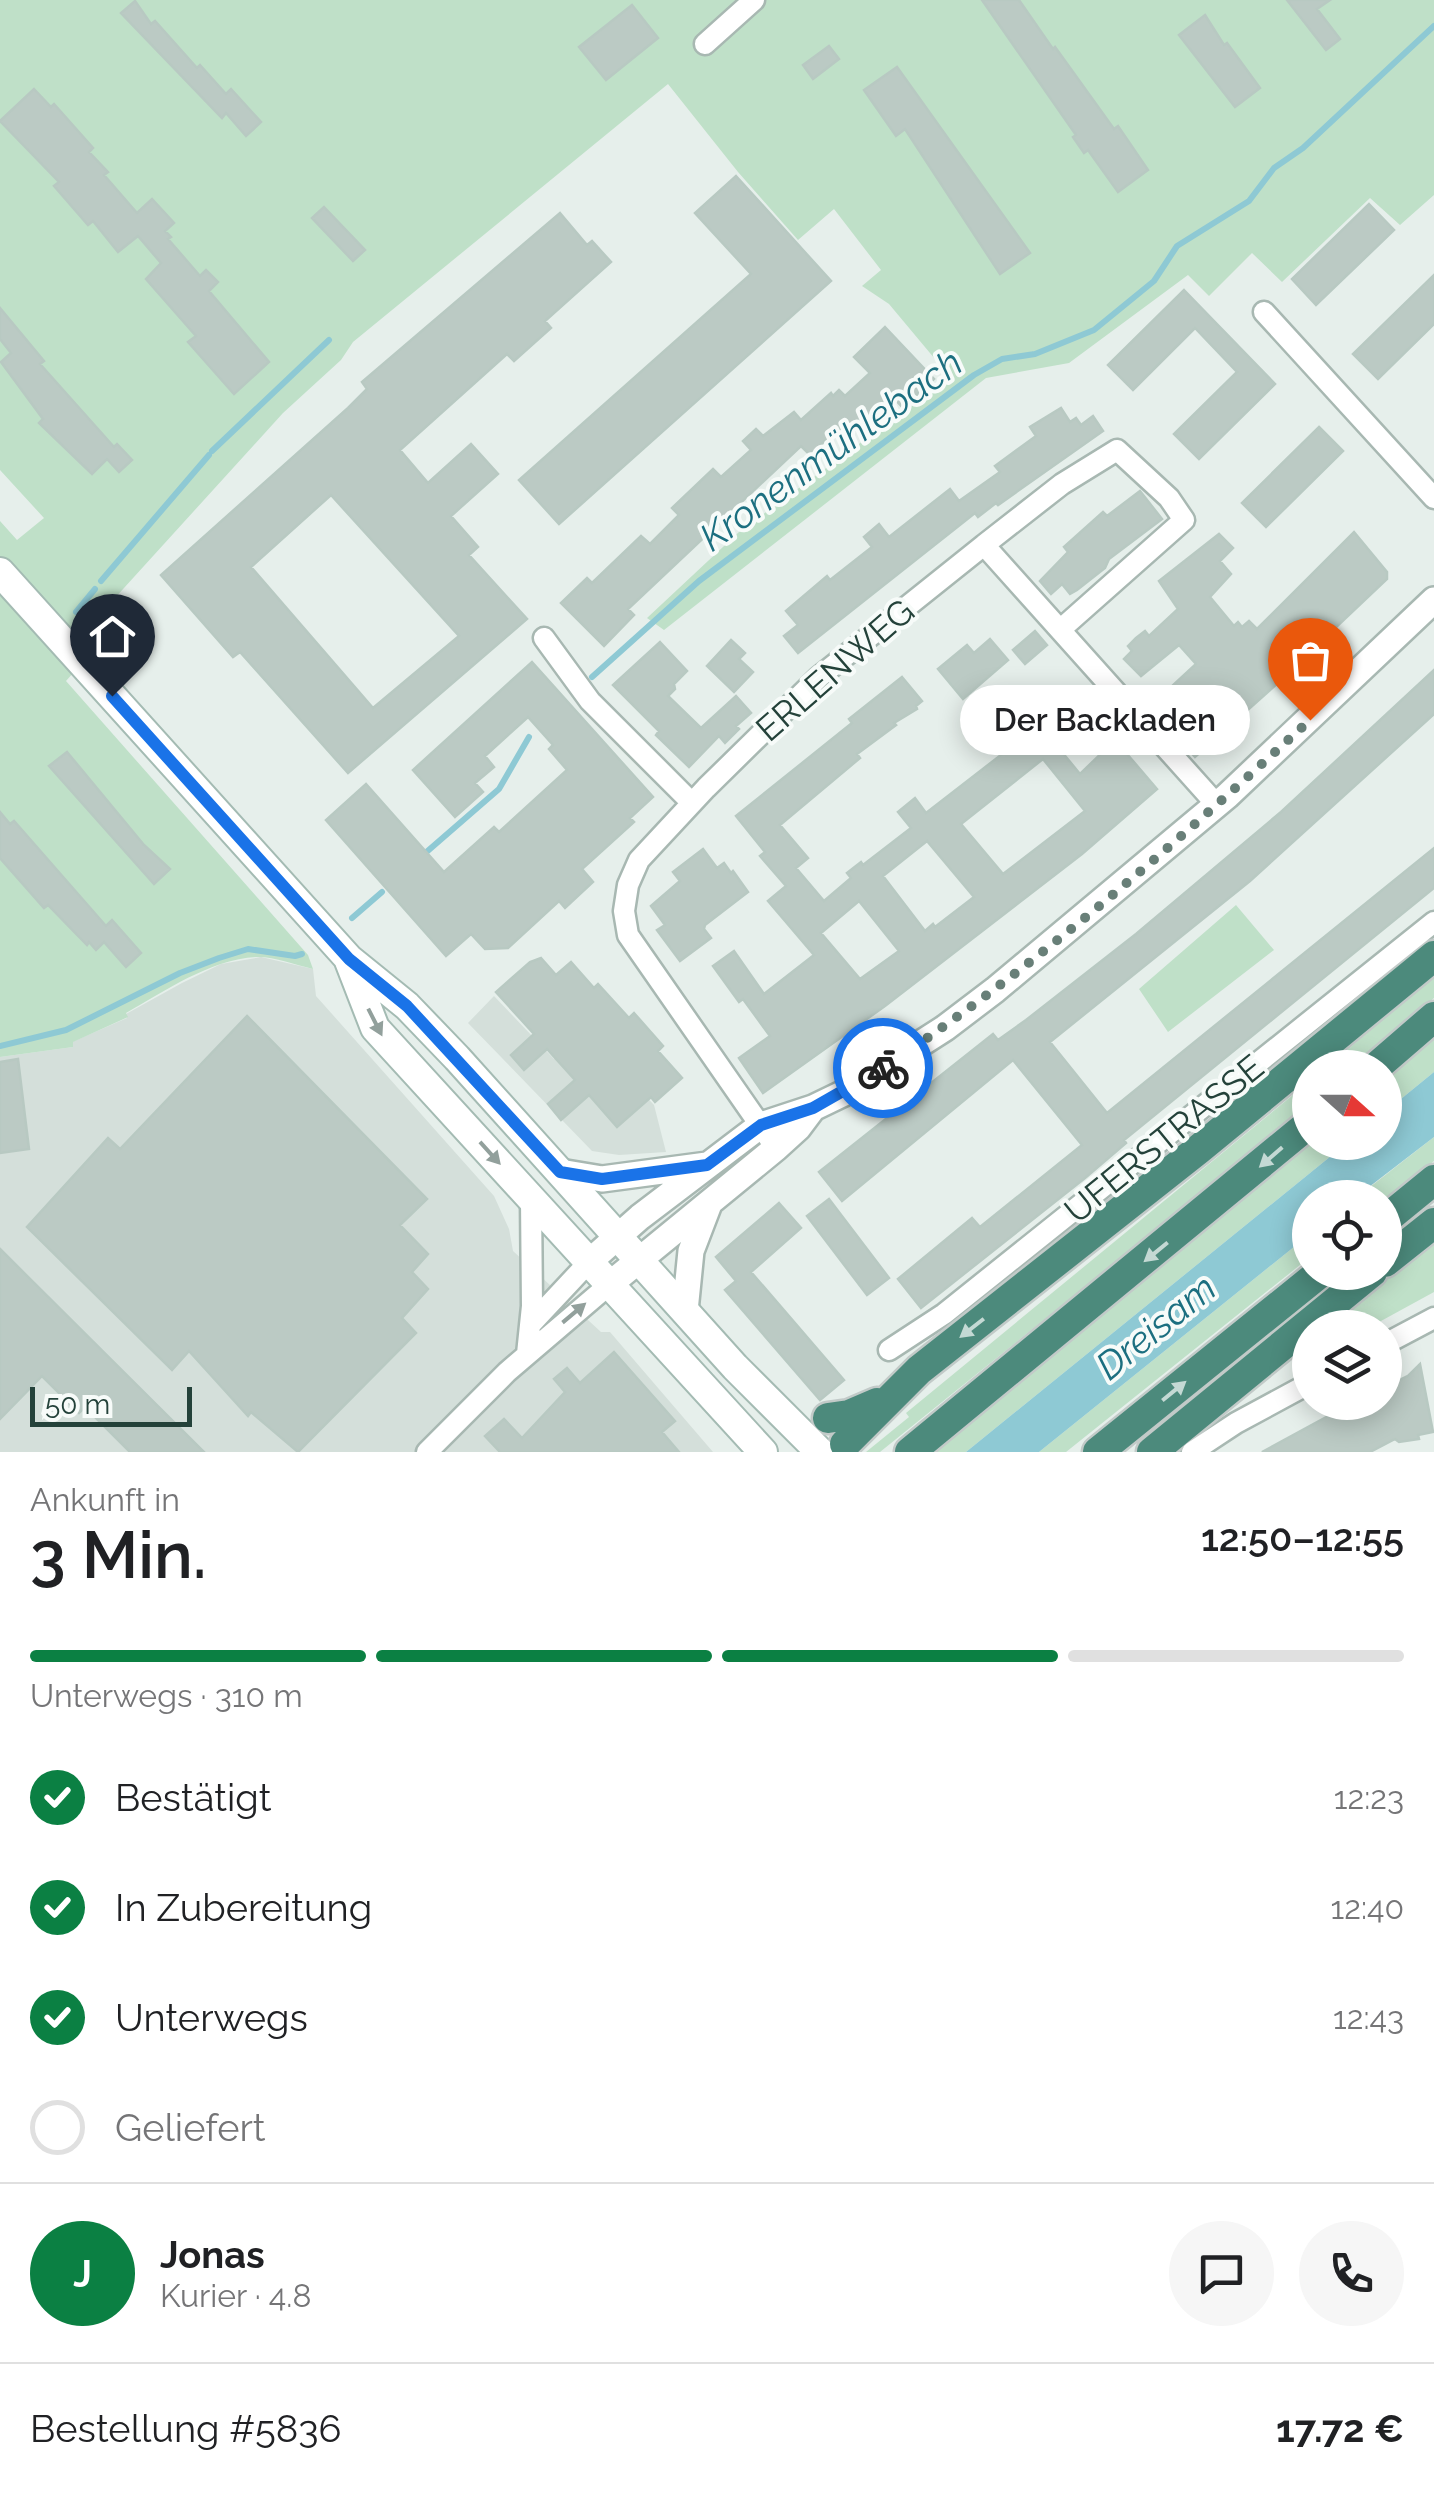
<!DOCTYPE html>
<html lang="de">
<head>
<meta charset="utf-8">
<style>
  body { margin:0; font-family:Raleway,sans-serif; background:#f6f6f6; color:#202124; height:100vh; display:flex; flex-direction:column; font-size:38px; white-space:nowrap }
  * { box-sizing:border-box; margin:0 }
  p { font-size:32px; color:#757577 }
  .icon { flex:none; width:55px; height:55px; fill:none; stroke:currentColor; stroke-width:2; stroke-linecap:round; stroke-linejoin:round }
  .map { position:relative; height:1452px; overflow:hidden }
  .sheet { display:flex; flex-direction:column; background:#fff; flex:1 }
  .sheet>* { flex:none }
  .needle { width:65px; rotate:111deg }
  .fabs { position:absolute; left:1292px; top:1050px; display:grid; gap:20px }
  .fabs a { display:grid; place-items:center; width:110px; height:110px; border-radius:50%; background:#fff; box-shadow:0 5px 25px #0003; font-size:50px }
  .scale { position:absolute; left:30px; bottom:25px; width:162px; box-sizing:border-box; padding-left:10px; border:5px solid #24423a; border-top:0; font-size:28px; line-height:35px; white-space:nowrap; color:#24423a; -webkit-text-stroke:8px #f7fbf9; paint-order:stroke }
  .pin { position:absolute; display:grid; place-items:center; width:85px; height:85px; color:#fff; margin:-102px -42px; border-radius:50% 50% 50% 0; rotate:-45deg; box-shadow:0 0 10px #0007 }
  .pin .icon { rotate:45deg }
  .courier { position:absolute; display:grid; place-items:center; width:100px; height:100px; margin:-50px; border:8px solid #1a73e8; border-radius:50%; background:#fff; color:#222; box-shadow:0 2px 12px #0007 }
  .bubble { position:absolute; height:70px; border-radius:35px; background:#fff; box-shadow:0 5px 25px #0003; font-size:32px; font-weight:600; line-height:70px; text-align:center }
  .headline em { font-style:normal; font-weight:600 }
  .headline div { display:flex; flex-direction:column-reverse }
  .headline { display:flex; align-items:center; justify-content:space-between; height:170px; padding:0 30px }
  h1 { font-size:65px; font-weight:600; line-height:75px }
  .bar { display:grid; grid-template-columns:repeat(4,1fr); gap:15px 10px; align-content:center; height:120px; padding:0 30px }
  .bar i { height:12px; border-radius:8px; background:#e0e0e0 }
  .bar .active { background:#0b8043 }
  .bar p { grid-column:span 4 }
  .line { display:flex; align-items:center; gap:25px; padding:0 30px; border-top:2px solid #e0e0e0 }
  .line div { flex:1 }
  .round { display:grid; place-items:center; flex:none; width:105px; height:105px; border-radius:52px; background:#f6f6f6 }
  ol { padding:0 30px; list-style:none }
  li { display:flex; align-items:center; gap:30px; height:110px }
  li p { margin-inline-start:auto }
  li .icon { padding:10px; border-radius:50%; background:#0b8043; color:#fff; stroke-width:4 }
  li:last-child { color:#757577 }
  li i { width:55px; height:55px; border:5px solid #e0e0e0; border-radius:50% }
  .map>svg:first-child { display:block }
  .built { fill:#d4dfda }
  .green { fill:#bfe0c8 }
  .water { fill:#8ec9d4 }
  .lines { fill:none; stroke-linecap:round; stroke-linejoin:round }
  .stream { stroke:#8ec9d4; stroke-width:6 }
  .building { fill:#bbcac4; stroke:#b8c9c2; stroke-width:2.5; fill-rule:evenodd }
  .minor-casing { stroke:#a8b8b2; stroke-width:25 }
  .tertiary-casing { stroke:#a8b8b2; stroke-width:30 }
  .secondary-casing { stroke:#a4bbb3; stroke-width:32 }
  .trunk-casing { stroke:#c2cac8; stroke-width:35 }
  .minor { stroke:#fff; stroke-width:20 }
  .tertiary { stroke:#fff; stroke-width:25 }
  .secondary { stroke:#fff; stroke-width:28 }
  .trunk { stroke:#4c8a7c; stroke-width:30 }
  .oneway { fill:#92a09c }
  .oneway2 { fill:#c4d9d4 }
  .done { stroke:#687f78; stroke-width:10; stroke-dasharray:0 18 }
  .route { stroke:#1a73e8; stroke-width:12 }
  .labels { text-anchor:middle; stroke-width:8; stroke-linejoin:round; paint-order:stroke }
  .street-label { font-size:35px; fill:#24423a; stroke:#f7fbf9 }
  .water-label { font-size:38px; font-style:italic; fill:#1c6f80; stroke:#f7fbf9 }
</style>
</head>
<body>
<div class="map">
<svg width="1434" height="1452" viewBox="0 0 1434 1452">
  <rect width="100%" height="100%" fill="#e6efeb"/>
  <!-- built -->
  <path class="built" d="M261 957 313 969 316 996 494 1196 509 1229 513 1251 601 1332H610L713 1452H0V1057L73 1047 72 1042 127 1018 126 1014 182 983 221 964Z
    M494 996 554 1059 585 1032 654 1105 666 1152 619 1155 592 1151 468 1023Z"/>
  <!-- green -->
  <path class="green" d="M0 0H1434V195L1400 225 1370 198 1282 282 1252 253 1209 296 1188 275 1069 363 986 378 664 630 647 618 739 532 950 377 889 304 862 286 881 270 834 209 798 240 738 172 668 84 353 342 341 360 283 413 104 610 117 623 66 681 308 955 313 969C296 965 275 957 258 957 211 959 165 991 126 1013L128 1017 73 1042V1047L0 1057V521L17 540 44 518 0 470Z
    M1236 905 1274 950 1168 1032 1139 989Z
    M1434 976V998L1356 1067 1326 1068Z
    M1434 1039V1072L1385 1112V1081Z
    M1310 1081V1105L880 1452H866L909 1417 906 1413Z
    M1434 1137V1161L1385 1199 1356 1198Z
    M1312 1143H1347L966 1452H933Z
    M1434 1233V1292L1370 1327 1315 1328Z
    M1310 1234V1257L1066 1452H1039Z"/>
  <!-- water -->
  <path class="water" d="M1434 1072V1137L1356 1197 1310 1198V1234L1039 1452H966L1347 1143 1385 1142V1112Z"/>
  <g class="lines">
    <!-- stream -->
    <path class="stream" d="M212 451 329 340
      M101 581 209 455
      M76 612 95 589
      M592 677 699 581 974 375 1002 359 1035 354 1094 330 1154 281 1177 246 1249 201 1274 168 1303 148 1434 26
      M423 855 499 789 529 737
      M352 918 382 892
      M0 1046 66 1030 180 973 219 958 248 949 295 956 302 954"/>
  </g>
  <!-- building -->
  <path class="building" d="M982 0H1019L1053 49 1055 47 1114 129 1118 126 1148 170 1118 192 1088 150 1084 153 1073 137 1076 135Z
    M1287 0H1330L1317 9 1340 39 1326 50Z
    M135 1 151 24 155 21 197 68 200 65 226 94 231 89 261 122 246 136 226 113 222 118 121 13Z
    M632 5 658 38 606 80 579 47Z
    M1205 15 1224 45 1227 43 1260 88 1235 107 1179 35Z
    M829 46 839 59 813 79 803 65Z
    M897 67 1030 253 1000 274 905 129 896 136 864 90Z
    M34 89 51 107 54 104 93 148 89 152 108 172 104 175 137 213 152 199 174 223 165 231 171 237 168 239 200 276 206 270 218 282 209 291 269 362 234 394 188 342 196 336 146 279 161 263 138 236 118 252 93 221 88 225 54 186 59 182 0 121Z
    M736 176 831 281 559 524 519 480 751 274 695 213Z
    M1369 204 1394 230 1316 305 1292 279Z
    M324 207 365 250 353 261 312 218Z
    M560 213 587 245 592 241 611 262 545 321 551 328 514 361 507 354 400 450 428 483 471 444 498 474 451 516 478 547 469 555 527 619 348 773 240 652 233 657 161 575 348 408 367 389 362 382ZM331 495 459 636 373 708 251 567Z
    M1434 275V324L1378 379 1353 354Z
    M1184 290 1275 384 1199 459 1174 434 1237 372 1195 328 1133 390 1108 365Z
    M0 308 44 361 40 364 114 447 117 444 132 460 119 472 107 459 92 474 39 423 43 419 1 362 11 353 0 339Z
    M885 327 934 379 903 408 892 396 847 438 838 428 810 455 801 446 628 609 634 615 604 646 561 603 587 578 592 583 641 536 650 544 679 515 672 508 713 469 721 477 751 450 743 441 756 429 763 436 794 412 801 420 831 393 833 396 839 390 845 396 870 373 854 357Z
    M1061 408 1070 422 1076 418 1081 425 1093 416 1103 431 998 505 996 503 978 517 975 513 798 653 784 636 798 625 786 611 827 576 830 580 872 547 864 537 879 524 889 537 950 489 959 501 1000 472 995 466 1036 436 1030 427Z
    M1319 427 1343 451 1266 527 1242 503Z
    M1140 491 1162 519 1109 559 1105 568 1077 590 1070 594 1062 584 1051 594 1040 581 1068 552 1064 547 1103 512 1107 516Z
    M1354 532 1387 572V579L1333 630 1335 632 1195 757 1155 712 1159 707 1155 702 1196 664 1179 645 1141 676 1124 659 1132 651 1128 646 1136 638 1145 631 1149 636 1178 609 1159 581 1219 534 1233 548 1220 561 1231 574 1210 597 1234 626 1238 622 1242 627 1249 621 1257 629Z
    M1035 631 1047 645 1025 664 1013 650Z
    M990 639 1008 660 963 699 938 669 967 645 974 653Z
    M731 640 745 653 739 659 753 672 734 692 707 666Z
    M660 642 687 671 674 684 675 689 668 696 701 728 736 696 751 713 736 726 739 729 725 743 719 736 689 767 656 735 659 731 613 685Z
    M532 662 653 797 630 818 634 822 582 869 593 882 565 908 559 901 508 948 485 949 471 934 446 956 326 820 366 784 444 872 494 827 499 832 567 770 549 749 553 745 528 717 485 756 494 767 475 783 483 792 455 817 413 770Z
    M1434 670V714L1250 881 1050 1042 1107 1113 1434 848V888L1124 1140 1126 1143 1085 1178 921 1308 898 1279 972 1218 980 1227 1082 1145 1013 1060 842 1201 819 1172 993 1034 998 1040 1026 1020 1136 934 1281 812Z
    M902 677 922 701 916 706 917 709 894 723 896 725 857 754 860 758 780 825 808 858 796 868 824 901 851 878 847 873 861 862 863 865 911 828 898 812 915 798 926 813 1068 703 1085 723 1057 746 1080 774 1115 740 1157 789 1082 854 885 1006 763 1093 739 1058 770 1036 743 999 739 1002 713 966 734 951 764 994 814 955 768 901 786 886 760 856 765 852 736 816 852 723 849 719ZM1043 759 1085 811 1003 874 961 824ZM927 841 974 897 935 927 933 924 925 931 883 876ZM859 901 899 951 860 979 821 933Z
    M67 752 144 845 170 869 154 884 49 766Z
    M0 812 10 824 14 821 106 926 112 920 141 953 126 967 104 942 96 950 89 942 87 945 48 905 44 908 0 858Z
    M703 849 717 868 724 863 731 873 733 871 748 892 705 925 704 929 711 938 680 961 657 930 665 925 651 906 680 881 673 872Z
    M541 958 556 975 571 962 594 988 598 984 629 1018 634 1013 663 1046 658 1051 682 1078 655 1102 651 1097 617 1127 589 1095 561 1120 548 1104 575 1080 547 1049 524 1070 511 1055 534 1034 496 992 530 962Z
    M247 1016 427 1199 400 1225 428 1254 412 1272 428 1289 402 1318 416 1333 298 1452 251 1412 248 1416 189 1351 172 1370 27 1227 108 1138 120 1149Z
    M18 1059 29 1149 0 1153V1062Z
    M829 1199 889 1278 867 1295 807 1216Z
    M779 1203 801 1228 751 1272 844 1380 820 1400 725 1290 736 1281 716 1257Z
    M0 1249 204 1452H130L85 1407 79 1413 42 1376 0 1419Z
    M614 1352 675 1421 662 1432 679 1452H500L485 1436 504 1419 522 1438 565 1392 554 1379 567 1368 580 1383Z
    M1420 1364 1433 1432 1418 1435 1419 1439 1399 1442 1395 1439 1370 1452H1262L1354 1402H1385V1387L1408 1376Z"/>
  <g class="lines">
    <!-- minor casing -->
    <g class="minor-casing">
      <path id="minor" d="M705 44 754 0
        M1264 312 1434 498
        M1061 629 1184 520 1169 498 1117 450 1062 484 984 545 1217 805
        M544 638 590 701 692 803
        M769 1138 628 935 624 911 628 885 639 860 706 788 819 677 984 545
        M531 1324 589 1262
        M1385 1344 1434 1318
        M889 1350 944 1314 1434 922
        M527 1354 532 1306 531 1199
        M427 1452 507 1372 610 1284
        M1192 1452 1236 1423 1310 1383"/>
    </g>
    <!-- tertiary casing -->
    <g class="tertiary-casing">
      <path id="tertiary" d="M560 1172 602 1179 707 1165
        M589 1262 640 1217 761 1125 813 1108 842 1094 945 1028 995 990 1227 796 1434 600
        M610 1284 776 1148 798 1128 813 1108
        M685 1311 691 1251 709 1204"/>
    </g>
    <!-- secondary casing -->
    <g class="secondary-casing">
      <path id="secondary" d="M0 572 349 959 407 1006 457 1058 735 1367 820 1452
        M349 961 375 1028 763 1452"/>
    </g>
    <!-- trunk casing -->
    <g class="trunk-casing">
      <path id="trunk" d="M1375 1068 1434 1017
        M1385 1220 1434 1180
        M1385 1262 1434 1223
        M828 1418 849 1415 877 1403
        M845 1444 919 1370 1199 1149 1434 956
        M910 1452 1310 1123
        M1098 1452 1321 1272
        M1152 1452 1372 1272"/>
    </g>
    <!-- minor -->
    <use href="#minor" class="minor"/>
    <!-- tertiary -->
    <use href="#tertiary" class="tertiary"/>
    <!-- secondary -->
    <use href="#secondary" class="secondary"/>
    <!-- trunk -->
    <use href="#trunk" class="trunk"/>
  </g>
  <!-- one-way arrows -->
  <defs><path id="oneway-solid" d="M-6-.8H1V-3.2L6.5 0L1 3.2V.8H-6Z" transform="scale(2.5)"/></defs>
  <g class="oneway">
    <use href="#oneway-solid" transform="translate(375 1022) rotate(63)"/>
    <use href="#oneway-solid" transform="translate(490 1153) rotate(48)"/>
    <use href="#oneway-solid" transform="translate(574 1313) rotate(-40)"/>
  </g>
  <g class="oneway2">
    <use href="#oneway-solid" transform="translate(1271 1157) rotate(139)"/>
    <use href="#oneway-solid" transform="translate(1156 1252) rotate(141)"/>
    <use href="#oneway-solid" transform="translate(972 1328) rotate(142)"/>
    <use href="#oneway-solid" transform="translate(1174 1391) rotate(-39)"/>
  </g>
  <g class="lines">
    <!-- done -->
    <path class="done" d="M883 1068C1036 967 1175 844 1310 720"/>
    <!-- route -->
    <path class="route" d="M112 696 349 959 407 1006 560 1172 602 1179 707 1165 761 1125 813 1108 883 1068"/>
  </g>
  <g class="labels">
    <!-- street labels -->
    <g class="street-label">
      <text transform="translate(835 670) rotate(-41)" y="12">ERLENWEG</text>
      <text transform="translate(1164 1139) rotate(-39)" y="12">UFERSTRASSE</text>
    </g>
    <!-- water labels -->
    <g class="water-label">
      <text transform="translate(831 450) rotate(-36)" y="13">Kronenmühlebach</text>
      <text transform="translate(1156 1327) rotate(-39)" y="13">Dreisam</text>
    </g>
  </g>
</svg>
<div class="fabs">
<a><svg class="needle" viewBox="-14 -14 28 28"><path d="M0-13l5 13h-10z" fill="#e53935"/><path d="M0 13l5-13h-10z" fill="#757577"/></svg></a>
<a><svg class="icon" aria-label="locate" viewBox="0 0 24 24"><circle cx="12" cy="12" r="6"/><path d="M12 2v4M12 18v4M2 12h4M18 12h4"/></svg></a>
<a><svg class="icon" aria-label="layers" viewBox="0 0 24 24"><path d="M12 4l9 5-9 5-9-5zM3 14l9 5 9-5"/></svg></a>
</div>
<div class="scale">50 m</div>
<div class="pin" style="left:1310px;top:720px;background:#ea580c"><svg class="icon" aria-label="bag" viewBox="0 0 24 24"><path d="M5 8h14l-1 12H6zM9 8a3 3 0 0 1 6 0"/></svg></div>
<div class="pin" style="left:112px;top:696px;background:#1f2937"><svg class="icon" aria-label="home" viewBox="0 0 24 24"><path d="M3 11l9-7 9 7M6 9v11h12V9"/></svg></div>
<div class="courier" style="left:883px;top:1068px"><svg class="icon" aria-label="bike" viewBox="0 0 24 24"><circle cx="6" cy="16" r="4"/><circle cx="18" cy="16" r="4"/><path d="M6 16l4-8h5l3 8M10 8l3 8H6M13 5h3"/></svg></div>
<div class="bubble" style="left:960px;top:685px;width:290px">Der Backladen</div>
</div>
<section class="sheet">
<div class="headline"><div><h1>3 Min.</h1><p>Ankunft in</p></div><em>12:50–12:55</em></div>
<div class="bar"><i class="active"></i><i class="active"></i><i class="active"></i><i></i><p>Unterwegs · 310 m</p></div>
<ol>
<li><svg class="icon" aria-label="check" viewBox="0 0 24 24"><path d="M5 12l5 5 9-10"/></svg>Bestätigt<p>12:23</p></li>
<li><svg class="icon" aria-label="check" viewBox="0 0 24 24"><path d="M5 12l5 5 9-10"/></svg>In Zubereitung<p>12:40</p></li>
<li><svg class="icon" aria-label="check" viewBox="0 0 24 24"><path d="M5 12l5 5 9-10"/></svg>Unterwegs<p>12:43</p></li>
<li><i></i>Geliefert</li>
</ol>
<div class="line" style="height:180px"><b class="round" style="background:#0b8043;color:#fff">J</b><div><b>Jonas</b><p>Kurier · 4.8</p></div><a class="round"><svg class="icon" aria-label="chat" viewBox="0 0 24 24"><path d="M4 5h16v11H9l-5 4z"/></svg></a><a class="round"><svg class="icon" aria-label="phone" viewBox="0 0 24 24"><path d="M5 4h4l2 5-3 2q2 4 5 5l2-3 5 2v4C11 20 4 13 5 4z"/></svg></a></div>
<div class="line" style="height:130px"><div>Bestellung #5836</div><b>17.72 €</b></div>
</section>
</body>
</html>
